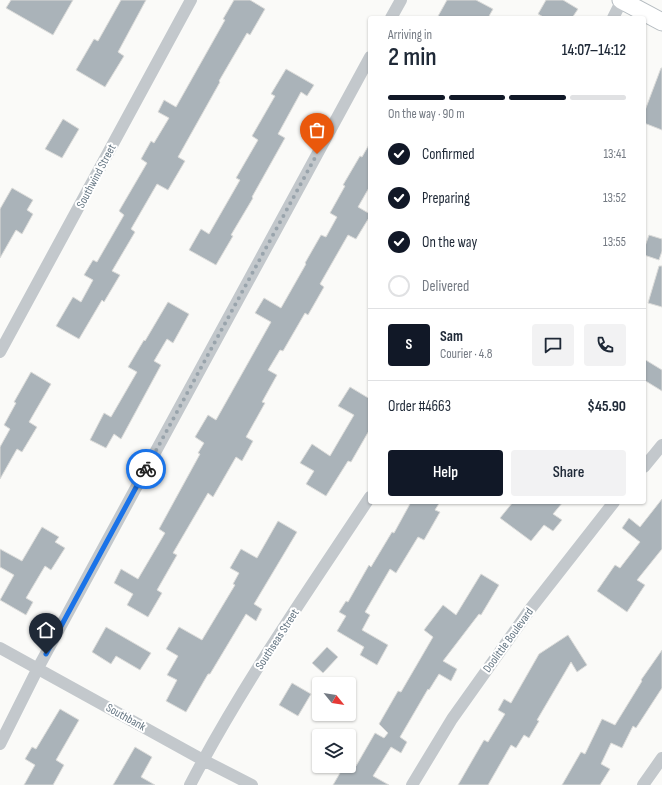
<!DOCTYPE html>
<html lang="en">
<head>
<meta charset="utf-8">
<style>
  body { margin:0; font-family:"Sofia Sans Condensed",sans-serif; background:#f2f2f3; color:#1f2937; height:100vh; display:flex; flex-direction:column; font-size:15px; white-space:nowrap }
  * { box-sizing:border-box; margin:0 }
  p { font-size:13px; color:#747a83 }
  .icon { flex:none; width:22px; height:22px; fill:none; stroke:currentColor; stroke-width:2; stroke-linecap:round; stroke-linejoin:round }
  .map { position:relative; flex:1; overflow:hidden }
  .drawer { position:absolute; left:368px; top:16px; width:278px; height:488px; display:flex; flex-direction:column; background:#fff; border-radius:4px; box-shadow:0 1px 3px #0004 }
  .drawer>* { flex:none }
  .needle { width:26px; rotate:120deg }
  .fabs { position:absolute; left:312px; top:677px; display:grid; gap:8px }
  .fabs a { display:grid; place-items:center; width:44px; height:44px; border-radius:4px; background:#fff; box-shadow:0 1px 3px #0004; font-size:20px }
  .pin { position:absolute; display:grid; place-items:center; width:34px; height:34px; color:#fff; margin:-41px -17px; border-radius:50% 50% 50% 0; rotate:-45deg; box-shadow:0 0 4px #0007 }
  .pin .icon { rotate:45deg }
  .courier { position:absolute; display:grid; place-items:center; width:40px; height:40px; margin:-20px; border:3px solid #1a73e8; border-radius:50%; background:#fff; color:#222; box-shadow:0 1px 5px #0007 }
  .summary em { font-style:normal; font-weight:600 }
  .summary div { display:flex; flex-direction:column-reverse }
  .summary { display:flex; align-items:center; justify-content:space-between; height:68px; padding:0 20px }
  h1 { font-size:26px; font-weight:600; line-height:30px }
  .bar { display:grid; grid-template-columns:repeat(4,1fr); gap:6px 4px; align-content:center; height:48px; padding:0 20px }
  .bar i { height:5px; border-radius:3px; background:#e0e1e3 }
  .bar .current { background:#111827 }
  .bar p { grid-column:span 4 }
  .line { display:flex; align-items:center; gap:10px; padding:0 20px; border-top:1px solid #e0e1e3 }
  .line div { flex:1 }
  .round { display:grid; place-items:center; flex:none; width:42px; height:42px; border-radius:4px; background:#f2f2f3 }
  ol { padding:0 20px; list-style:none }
  li { display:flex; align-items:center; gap:12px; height:44px }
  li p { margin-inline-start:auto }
  li .icon { padding:4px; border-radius:50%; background:#111827; color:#fff; stroke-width:4 }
  li:last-child { color:#747a83 }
  li i { width:22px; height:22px; border:2px solid #e0e1e3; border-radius:50% }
  .primary-button { display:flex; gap:8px; margin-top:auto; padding:8px 20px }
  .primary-button a { flex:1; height:46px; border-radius:4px; background:#111827; color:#fff; font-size:16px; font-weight:600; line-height:46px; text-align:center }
  .primary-button a+a { background:#f2f2f3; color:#1f2937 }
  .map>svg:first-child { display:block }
  .building { fill:#aab3b9; stroke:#dcdcda }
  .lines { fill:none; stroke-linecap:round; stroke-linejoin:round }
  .secondary-casing { stroke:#b3babf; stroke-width:19 }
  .minor { stroke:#c3c8cc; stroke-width:12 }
  .secondary { stroke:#fff; stroke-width:17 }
  .done { stroke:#99a4ac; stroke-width:4; stroke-dasharray:0 7.2 }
  .route { stroke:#1a73e8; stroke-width:5 }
  .labels { text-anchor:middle; stroke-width:4; stroke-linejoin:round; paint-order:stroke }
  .street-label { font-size:12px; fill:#657683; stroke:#fff }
</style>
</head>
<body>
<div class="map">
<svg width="662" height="785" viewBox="0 0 662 785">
  <rect width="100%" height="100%" fill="#fafaf8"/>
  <!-- building -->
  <path class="building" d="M11 0H73L53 35 6 8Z
    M121 0H146L118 52 124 56 105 87 76 70 94 39 98 41Z
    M234 0H250L265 9 250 35 247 33 219 81 220 82 178 157 185 161 168 190 157 184 131 229 135 232 112 271 120 275 104 302 102 300 79 339 56 326 73 297 81 302 93 280 84 275 93 260 97 262 124 215 119 211 147 163 141 159 151 141 154 143 169 118 158 112 164 100 176 107 225 20 223 19Z
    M447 0H476L493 9 488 18H437Z
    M546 0H563L578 9 572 18H545L538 14Z
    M661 68H662V130L644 123V113Z
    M286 69 314 85 307 96 301 92 278 134 285 138 252 197 253 198 231 235 233 236 216 265 189 250 201 229 209 234 240 180 236 178 258 140 252 136 275 96 271 94Z
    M63 119 79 129 62 158 45 149Z
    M370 143V186L358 207 370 214V216L356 239 348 235 320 284 324 287 308 315 305 313 283 351 280 350 268 370 277 375 262 402 265 403 246 437 253 441 242 461 236 457 213 497 208 493 173 553 177 555 157 590 162 593 148 617 127 605 133 594 114 583 121 569 138 579 165 533 159 529 200 454 198 453 204 443 195 437 208 415 216 420 271 322 255 313 264 298 281 308 306 264 305 263 321 235 326 237 337 217 330 213 345 186 343 185 360 156 362 157Z
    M12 188 33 200 27 210 33 214 22 234 16 230 0 258V209Z
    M649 235 662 239V251L659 260 644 255V249Z
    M659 266H662V307L648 303Z
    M168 302 189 314 173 343 167 339 154 361 161 365 121 439 114 434 106 448 90 440 104 413 111 417 137 372 128 367 144 340 145 341Z
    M644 359 662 370V391L644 380Z
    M31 372 51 384 29 422 37 427 22 452 17 449 0 479V447L10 429 4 425 16 403 14 402Z
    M350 387 370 399V429L351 462 348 461 326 496 306 484 314 471 300 463 312 444 330 456 354 415 338 406Z
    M662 499V549L637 580 645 585 627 612 597 591 615 565 620 568 640 542 622 528 629 518 640 527Z
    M411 502H440L435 510 440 512 424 540 418 537 396 573 390 569 365 612 370 615 362 630 388 645 377 665 360 655 364 647 337 631 346 616 339 612 346 601 348 602 369 565 371 567 392 532 394 533Z
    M513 502H563L553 514 562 520 553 531 544 525 531 541 500 518Z
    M278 521 297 532 254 604 262 609 256 621 246 614 210 674H208L186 712 166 701 177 680 167 675 178 656 166 649 179 627 202 640 235 585 233 584 239 573 230 568 241 549 257 558Z
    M42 527 59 537 55 542 65 548 51 570 45 566 26 598 33 602 26 615 0 600 14 575 0 567V549L22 561Z
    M481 574 499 585 481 615 479 614 443 661 457 669 451 681 439 674 429 690 428 689 400 737 407 742 401 753 391 747 373 776 389 785H333L344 766H349V762L356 766 375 733 384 738 388 733 379 724 398 691 401 692 433 637 424 630 443 605 456 615Z
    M106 627 151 653 140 670 116 656 111 664 92 652Z
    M568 635 587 665 577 672 571 662 537 720 539 721 529 738 524 735 516 748 511 745 488 785H458L484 740 488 742 505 714 498 710 504 699 511 703 539 654Z
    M327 647 338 657 323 673 312 663Z
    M662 650V688L636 728 633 726 622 748 611 743 601 764 610 769 600 785H562L581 752 585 754 602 719 615 725 642 681 641 680Z
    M292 683 311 694 298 716 279 705Z
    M60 709 79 720 56 760 64 765 53 785H24L35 765 25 759 32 747 36 749Z
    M135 747 152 757 141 777 155 785H113Z"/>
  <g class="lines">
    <!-- secondary casing -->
    <g class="secondary-casing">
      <path id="secondary" d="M621 0 662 22"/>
    </g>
    <!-- minor -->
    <path class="minor" d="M391 18 401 0
      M613 18 622 0
      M0 352 191 0
      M644 467 662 445
      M0 648 203 760 252 785
      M0 744 38 668 370 57
      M190 785C242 685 308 591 370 497
      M412 785 452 719 531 608 614 502
      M643 785 662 758"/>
    <!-- secondary -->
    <use href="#secondary" class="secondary"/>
  </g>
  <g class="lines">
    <!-- done -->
    <path class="done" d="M146 469 317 154"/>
    <!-- route -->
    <path class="route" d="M46 654 146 469"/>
  </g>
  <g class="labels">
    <!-- street labels -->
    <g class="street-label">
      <text transform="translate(96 176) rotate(-62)" y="4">Southwind Street</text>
      <text transform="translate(277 639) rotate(-57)" y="4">Southseas Street</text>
      <text transform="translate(508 640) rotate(-54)" y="4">Doolittle Boulevard</text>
      <text transform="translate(126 717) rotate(29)" y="4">Southbank</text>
    </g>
  </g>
</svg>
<div class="fabs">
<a><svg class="needle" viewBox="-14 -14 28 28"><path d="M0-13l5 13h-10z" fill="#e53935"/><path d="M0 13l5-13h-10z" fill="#747a83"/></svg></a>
<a><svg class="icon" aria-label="layers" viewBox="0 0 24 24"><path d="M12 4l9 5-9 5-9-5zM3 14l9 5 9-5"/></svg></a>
</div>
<div class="pin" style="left:317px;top:154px;background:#ea580c"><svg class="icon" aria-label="bag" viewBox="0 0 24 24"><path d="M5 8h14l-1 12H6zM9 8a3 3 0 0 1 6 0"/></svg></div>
<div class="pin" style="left:46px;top:654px;background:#1f2937"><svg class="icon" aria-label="home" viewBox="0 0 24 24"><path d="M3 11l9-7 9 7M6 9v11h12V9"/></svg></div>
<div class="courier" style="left:146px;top:469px"><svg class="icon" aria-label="bike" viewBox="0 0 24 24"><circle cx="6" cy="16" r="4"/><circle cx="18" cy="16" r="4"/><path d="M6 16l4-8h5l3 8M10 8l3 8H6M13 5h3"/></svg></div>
<section class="drawer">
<div class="summary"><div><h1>2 min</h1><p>Arriving in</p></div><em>14:07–14:12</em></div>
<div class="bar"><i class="current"></i><i class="current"></i><i class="current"></i><i></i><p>On the way · 90 m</p></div>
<ol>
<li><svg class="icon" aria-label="check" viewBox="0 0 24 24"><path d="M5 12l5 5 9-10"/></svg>Confirmed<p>13:41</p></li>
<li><svg class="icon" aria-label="check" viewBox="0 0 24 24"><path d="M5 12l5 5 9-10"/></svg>Preparing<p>13:52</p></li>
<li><svg class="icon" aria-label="check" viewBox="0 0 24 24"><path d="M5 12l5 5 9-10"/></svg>On the way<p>13:55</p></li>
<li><i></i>Delivered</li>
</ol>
<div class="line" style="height:72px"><b class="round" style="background:#111827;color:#fff">S</b><div><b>Sam</b><p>Courier · 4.8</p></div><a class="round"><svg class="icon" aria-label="chat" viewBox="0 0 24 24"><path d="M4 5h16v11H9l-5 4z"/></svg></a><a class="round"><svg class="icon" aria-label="phone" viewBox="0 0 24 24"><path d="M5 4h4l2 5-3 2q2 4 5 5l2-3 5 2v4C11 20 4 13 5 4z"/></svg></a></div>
<div class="line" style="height:52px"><div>Order #4663</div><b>$45.90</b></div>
<div class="primary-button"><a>Help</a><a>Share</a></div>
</section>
</div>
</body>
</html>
